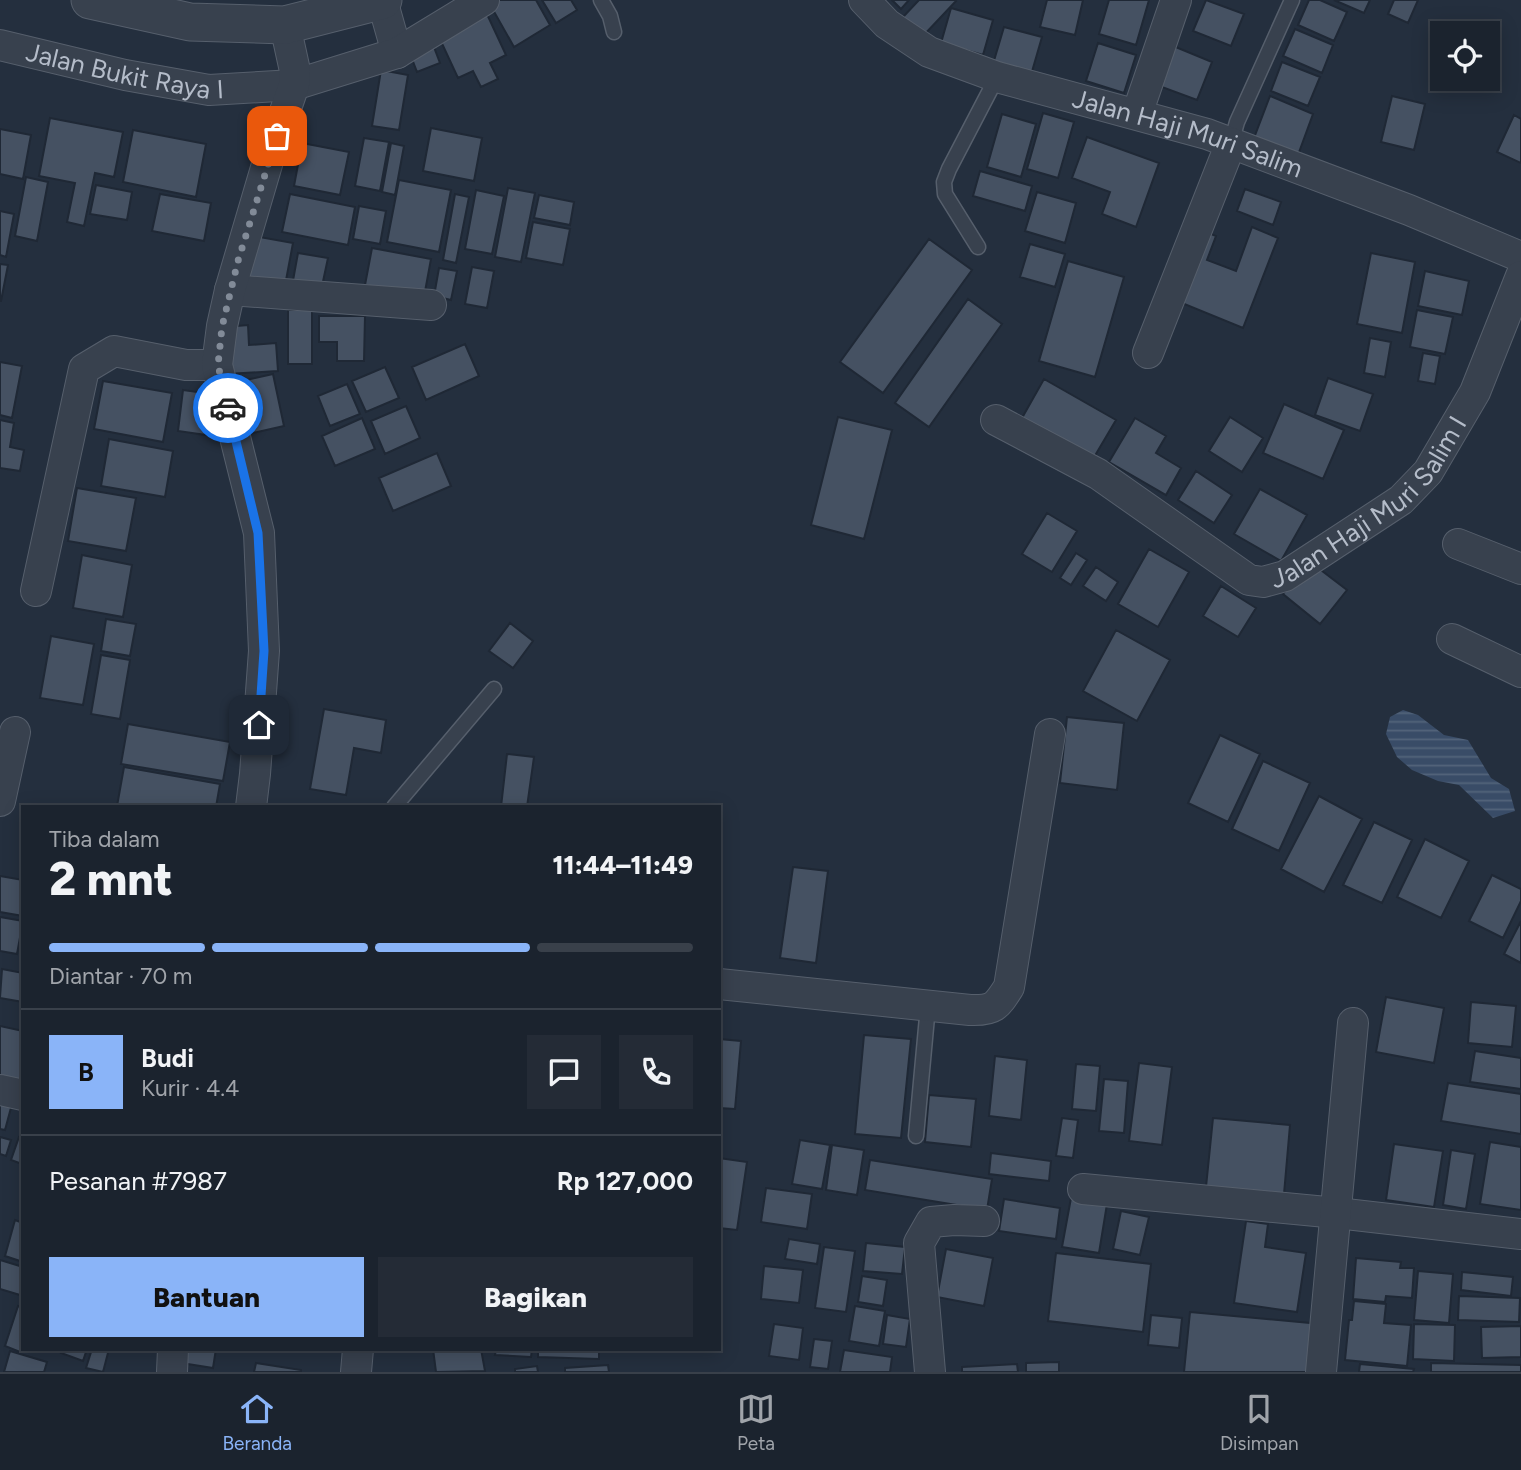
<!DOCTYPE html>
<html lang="id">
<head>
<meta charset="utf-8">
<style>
  body { margin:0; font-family:Figtree,sans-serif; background:#242b36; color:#f1f3f6; height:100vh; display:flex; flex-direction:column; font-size:26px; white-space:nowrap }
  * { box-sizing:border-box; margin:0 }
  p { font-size:23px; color:#a0a4aa }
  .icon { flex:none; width:38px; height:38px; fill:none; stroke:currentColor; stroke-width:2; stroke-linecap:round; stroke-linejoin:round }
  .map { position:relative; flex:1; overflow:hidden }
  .panel { position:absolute; left:21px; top:805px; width:700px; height:546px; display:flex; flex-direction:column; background:#1b232e; border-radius:0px; box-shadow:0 4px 18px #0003,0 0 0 2px #39404a }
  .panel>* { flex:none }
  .tools { position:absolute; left:1430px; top:21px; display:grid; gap:14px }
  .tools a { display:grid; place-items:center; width:70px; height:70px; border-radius:0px; background:#1b232e; box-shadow:0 4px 18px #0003,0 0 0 2px #39404a; font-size:35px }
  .pin { position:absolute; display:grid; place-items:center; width:60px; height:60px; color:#fff; margin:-30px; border-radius:14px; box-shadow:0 4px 10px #0006 }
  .courier { position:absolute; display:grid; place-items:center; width:70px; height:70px; margin:-35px; border:5px solid #1a73e8; border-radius:50%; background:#fff; color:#222; box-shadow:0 2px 9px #0007 }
  .head em { font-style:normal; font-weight:800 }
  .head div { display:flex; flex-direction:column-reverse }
  .head { display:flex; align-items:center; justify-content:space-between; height:119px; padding:0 28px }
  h1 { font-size:46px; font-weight:800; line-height:52px }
  .bar { display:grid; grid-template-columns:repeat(4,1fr); gap:10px 7px; align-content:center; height:84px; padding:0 28px }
  .bar i { height:9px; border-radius:5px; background:#39404a }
  .bar .current { background:#8ab4f8 }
  .bar p { grid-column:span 4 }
  .line { display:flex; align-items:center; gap:18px; padding:0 28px; border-top:2px solid #39404a }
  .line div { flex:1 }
  .round { display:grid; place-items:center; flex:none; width:74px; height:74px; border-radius:0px; background:#242b36 }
  .cta { display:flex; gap:14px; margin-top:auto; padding:14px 28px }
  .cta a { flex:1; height:80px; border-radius:0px; background:#8ab4f8; color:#111; font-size:28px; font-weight:800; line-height:80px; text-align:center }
  .cta a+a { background:#242b36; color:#f1f3f6 }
  .dock { display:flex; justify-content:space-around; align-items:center; height:98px; border-top:2px solid #39404a; background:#1b232e; font-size:19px; color:#a0a4aa }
  .dock a { display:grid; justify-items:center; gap:4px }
  .dock .current { color:#8ab4f8 }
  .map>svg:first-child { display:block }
  .water { fill:url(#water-rules) }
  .building { fill:#455162; stroke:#1f2835; stroke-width:2 }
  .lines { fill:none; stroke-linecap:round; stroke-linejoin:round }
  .service-casing { stroke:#565f6c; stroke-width:17 }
  .minor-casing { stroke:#565f6c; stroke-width:32 }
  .tertiary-casing { stroke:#565f6c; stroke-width:39 }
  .service { stroke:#38414e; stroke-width:14 }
  .minor { stroke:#38414e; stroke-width:30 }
  .tertiary { stroke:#38414e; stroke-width:37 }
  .done { stroke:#828b98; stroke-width:7; stroke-dasharray:0 12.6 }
  .route { stroke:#1a73e8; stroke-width:9 }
  .labels { text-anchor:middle; stroke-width:6; stroke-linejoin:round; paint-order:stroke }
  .street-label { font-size:26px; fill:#b4bcc9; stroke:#1d2633 }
</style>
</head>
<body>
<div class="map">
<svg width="1521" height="1372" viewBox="0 0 1521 1372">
  <defs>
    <pattern id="water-rules" width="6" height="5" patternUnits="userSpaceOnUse" patternTransform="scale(1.75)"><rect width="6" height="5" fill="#394c67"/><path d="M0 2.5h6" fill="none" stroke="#53647b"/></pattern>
  </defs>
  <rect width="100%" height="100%" fill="#242f3e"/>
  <!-- water -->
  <path class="water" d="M1403 710 1418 715 1444 735 1468 740 1491 778 1509 789 1515 811 1493 818 1459 785 1438 781 1412 770 1397 757 1386 734 1390 717Z"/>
  <!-- building -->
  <path class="building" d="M490 0H536L550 25 514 47 488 1Z
    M542 0H571L577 10 556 23Z
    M892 0H909L901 9Z
    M919 0H955L956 1 923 36 903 17Z
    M1047 0H1083L1075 35 1040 27Z
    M1109 0H1149L1136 45 1099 34Z
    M1206 0 1244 14 1231 46 1193 31Z
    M1309 0H1320L1347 12 1334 41 1298 25Z
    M1334 0H1370L1364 13Z
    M1394 0H1418L1408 23 1388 14Z
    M951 8 993 20 983 55 941 43Z
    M486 12 506 55 490 63 498 79 481 87 473 71 458 78 438 35Z
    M1004 27 1042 37 1031 75 993 64Z
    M1295 29 1333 45 1322 73 1283 56Z
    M432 42 440 63 417 72 409 51Z
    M1098 43 1136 55 1124 93 1086 81Z
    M1166 43 1212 62 1197 100 1151 83Z
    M1282 62 1320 77 1308 106 1271 91Z
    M381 70 408 75 399 130 372 126Z
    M1270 96 1313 114 1298 155 1254 138Z
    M1392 96 1425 104 1414 150 1381 142Z
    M1043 113 1074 122 1058 178 1027 169Z
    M1002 114 1036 124 1021 177 987 167Z
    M1514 115 1521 119V163L1497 152Z
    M50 118 123 132 114 177 95 173 84 226 67 222 75 183 39 176Z
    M431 128 482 138 474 181 423 171Z
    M0 129 31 135 23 179 0 174Z
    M133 130 206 144 196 197 123 182Z
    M1087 137 1159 163 1136 227 1102 214 1110 192 1072 178Z
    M364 138 389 142 380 191 355 186Z
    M302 143 349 152 340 195 294 186Z
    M391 143 404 146 395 195 382 192Z
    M980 171 1032 186 1025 211 973 196Z
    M26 177 48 182 37 241 15 236Z
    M399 180 451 190 439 252 387 242Z
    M96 185 132 192 127 220 90 214Z
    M508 188 535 193 521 262 495 257Z
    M1245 189 1281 202 1273 225 1237 211Z
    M476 190 504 196 492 254 465 249Z
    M1037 192 1076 203 1065 243 1025 231Z
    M160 194 211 203 204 241 152 231Z
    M290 194 355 207 348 245 282 232Z
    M455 194 469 197 456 263 443 260Z
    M539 195 574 202 570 225 534 218Z
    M359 206 386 211 380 244 353 239Z
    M0 211 14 214 6 257 0 255Z
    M533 222 570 229 563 265 526 258Z
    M1252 227 1278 238 1243 328 1172 299 1199 229 1216 236 1207 260 1236 271Z
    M248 235 293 243 284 291 239 283Z
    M929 239 972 270 883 393 840 362Z
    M1030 244 1065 254 1055 287 1020 277Z
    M372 248 431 259 424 297 365 285Z
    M298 253 328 258 321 291 292 286Z
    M1371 253 1415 262 1402 333 1357 324Z
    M1068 261 1124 277 1095 377 1039 361Z
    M0 264 8 265 1 301H0Z
    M472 267 494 271 487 308 465 304Z
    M439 268 457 271 451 300 434 296Z
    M1425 271 1469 281 1462 315 1418 306Z
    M968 299 1002 324 929 427 895 403Z
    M288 310H312V364H288Z
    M1417 310 1453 317 1445 354 1410 347Z
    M319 316H365L364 361H337V342H319Z
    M248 325 249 345 276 343 278 371 227 374 225 327Z
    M1370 338 1391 342 1385 377 1364 373Z
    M465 344 479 376 426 400 412 367Z
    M1423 353 1440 356 1435 384 1418 381Z
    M0 362 22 366 12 418 0 415Z
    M385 367 399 398 366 412 352 381Z
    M273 374 284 426 244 435 233 383Z
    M1328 378 1373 394 1360 431 1315 415Z
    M1044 379 1116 420 1093 459 1022 418Z
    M103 381 172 393 163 442 94 429Z
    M347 384 360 414 330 426 318 396Z
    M183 390 212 394 206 435 178 431Z
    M1284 404 1344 430 1323 479 1263 453Z
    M406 406 420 438 385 454 371 421Z
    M838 417 892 430 864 539 811 525Z
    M1230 417 1263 438 1242 472 1209 451Z
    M362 418 375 449 335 466 322 436Z
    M1135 418 1166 436 1156 453 1181 468 1166 495 1109 462Z
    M0 420 14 423 10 447 24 450 20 471 0 468Z
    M109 439 173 451 165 497 101 486Z
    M437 453 451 486 393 511 379 478Z
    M1196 471 1232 495 1214 523 1178 500Z
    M77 488 136 498 126 551 68 541Z
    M1260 489 1307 515 1281 561 1234 534Z
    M1047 513 1077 531 1052 572 1022 554Z
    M1149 549 1189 572 1158 627 1118 604Z
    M1076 553 1087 560 1071 585 1060 578Z
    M82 555 132 565 123 617 73 608Z
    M1309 561 1347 590 1320 624 1283 594Z
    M1096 567 1118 582 1106 601 1083 586Z
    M1221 586 1256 608 1238 637 1203 616Z
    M106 619 136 624 130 656 101 651Z
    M510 623 533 641 513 668 489 651Z
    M1116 630 1170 660 1137 721 1083 691Z
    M51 636 94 644 83 705 40 698Z
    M101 655 130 660 120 719 91 714Z
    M324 709 386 720 381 753 354 748 346 795 310 789Z
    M1067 717 1124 723 1117 790 1060 783Z
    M128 724 230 742 223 781 121 764Z
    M1220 735 1260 754 1228 822 1188 803Z
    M507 754 534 757 527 807H501Z
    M1263 761 1310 783 1279 851 1232 829Z
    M124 767 220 784 216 807 117 806Z
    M1319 796 1362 819 1324 892 1281 869Z
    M1374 822 1412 840 1382 903 1343 885Z
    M1425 839 1469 861 1441 918 1397 897Z
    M793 867 828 871 816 963 780 958Z
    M1492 875 1521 889V901L1503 938 1469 921Z
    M0 876 23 880V916L0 912Z
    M0 917 23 921 17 954 0 951Z
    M1521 921V963L1504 954Z
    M2 969 23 973V1002L0 998Z
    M1386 997 1444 1008 1434 1063 1376 1052Z
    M1471 1002 1516 1006 1512 1047 1468 1043Z
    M0 1026 23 1031V1082L0 1077Z
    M864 1035 911 1039 901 1138 855 1134Z
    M719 1039 741 1041 735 1109 719 1108Z
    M1475 1051 1521 1058V1089L1470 1082Z
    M995 1056 1027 1060 1021 1120 989 1116Z
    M1139 1063 1172 1067 1162 1145 1129 1141Z
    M1076 1064 1100 1066 1096 1111 1072 1109Z
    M1104 1079 1128 1081 1124 1133 1099 1131Z
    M1448 1083 1521 1094V1134L1441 1121Z
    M929 1095 976 1099 971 1147 925 1142Z
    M0 1100 12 1104 5 1130 0 1129Z
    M1062 1118 1078 1120 1073 1158 1056 1156Z
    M1213 1118 1290 1125 1284 1194 1206 1187Z
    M0 1137 11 1140 6 1156 0 1154Z
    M19 1137 23 1138 22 1164 11 1160Z
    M800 1140 830 1145 822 1189 792 1184Z
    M1490 1142 1521 1147V1210L1480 1204Z
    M1394 1144 1443 1151 1434 1207 1386 1200Z
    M832 1145 864 1150 857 1195 826 1190Z
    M1451 1150 1475 1154 1466 1209 1443 1205Z
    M991 1153 1051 1161 1049 1181 989 1174Z
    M719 1158 747 1162 737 1230 719 1228Z
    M870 1160 992 1179 987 1210 865 1190Z
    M766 1188 812 1194 807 1229 761 1222Z
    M1071 1198 1107 1204 1099 1253 1062 1247Z
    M1004 1199 1060 1208 1056 1239 999 1231Z
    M1121 1211 1149 1217 1140 1255 1113 1249Z
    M15 1220 23 1223V1262L5 1256Z
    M1246 1221 1268 1224 1265 1247 1306 1253 1297 1312 1234 1303Z
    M789 1239 820 1244 817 1264 785 1259Z
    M866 1243 905 1247 902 1274 863 1271Z
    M824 1247 855 1251 846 1312 815 1308Z
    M946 1249 993 1258 984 1306 937 1297Z
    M1056 1253 1151 1264 1143 1332 1048 1321Z
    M1356 1258 1401 1262 1400 1268H1414L1412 1298 1386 1296 1385 1302 1353 1299Z
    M0 1260 23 1267V1287L20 1295 0 1289Z
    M764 1266 803 1270 799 1303 761 1299Z
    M1418 1271 1453 1274 1449 1323 1414 1320Z
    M1462 1272 1513 1277 1511 1296 1461 1290Z
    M862 1276 887 1280 883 1306 858 1302Z
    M1459 1296 1520 1298 1519 1322 1458 1320Z
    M1354 1301 1386 1304 1384 1323 1411 1325 1407 1366 1345 1360 1349 1320H1352Z
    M18 1306 23 1308V1344L20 1352 5 1346Z
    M855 1306 885 1311 879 1346 849 1341Z
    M1190 1312 1321 1324 1316 1372H1184Z
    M887 1315 910 1319 906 1347 883 1344Z
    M1151 1315 1182 1318 1179 1348 1148 1345Z
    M774 1324 803 1328 799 1360 769 1356Z
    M1414 1324 1455 1325 1454 1361 1413 1359Z
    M1521 1326V1357L1482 1358 1481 1327Z
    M814 1339 832 1341 828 1369 810 1367Z
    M63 1349H87L83 1361 61 1353Z
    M92 1349H109L103 1372 86 1368Z
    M176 1349H216L213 1368 175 1362Z
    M433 1349H481L485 1371 436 1372Z
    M496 1349H532L531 1357 495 1355Z
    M538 1349H599V1359L538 1357Z
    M844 1350 892 1357 890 1372H840Z
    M10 1351 47 1362 44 1372H4Z
    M1059 1362V1372H1026V1363Z
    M256 1363 301 1370V1372H254Z
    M1431 1363 1521 1365V1372H1431Z
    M1017 1364 1018 1372H962V1367Z
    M1360 1364 1414 1369 1413 1372H1359Z
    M608 1365 609 1372H565V1368Z
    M537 1366 538 1372H515V1369Z"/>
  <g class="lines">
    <!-- service casing -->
    <g class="service-casing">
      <path id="service" d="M601 0 610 16 614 32
        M1231 143 1237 122 1292 0
        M978 247 945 194 944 182 949 169 997 77
        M394 807 494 689
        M916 1136 928 1006"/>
    </g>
    <!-- minor casing -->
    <g class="minor-casing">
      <g id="minor">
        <path d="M382 0 397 53"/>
        <path id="s1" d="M864 0 887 24 929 52 997 77 1207 134 1409 210 1521 257"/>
        <path id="s2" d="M0 45 125 75 209 90 294 85 397 53 484 0"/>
        <path d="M1137 114 1176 0"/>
        <path d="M230 290 431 305"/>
        <path d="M1148 353 1231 143"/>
        <path id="s3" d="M996 420 1098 474 1249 580 1263 582 1285 576 1401 500 1428 472 1475 392 1521 276"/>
        <path d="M1458 544 1521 569"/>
        <path d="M36 591 84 369 114 351 186 365H217"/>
        <path d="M1452 639 1521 672"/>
        <path d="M0 801 15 732"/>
        <path d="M251 807 255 774 264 651 259 533 217 365 222 326 230 290 268 161 294 85 295 71 285 25"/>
        <path d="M719 984 970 1010C994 1011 997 1006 1009 987L1050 734"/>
        <path d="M0 1090 23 1095"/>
        <path d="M1083 1189 1337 1213 1521 1234"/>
        <path d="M172 1372 173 1349"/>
        <path d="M356 1372 358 1349"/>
        <path d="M930 1372 919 1243 931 1222 954 1220 984 1221"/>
        <path d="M1321 1372 1353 1023"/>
      </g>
    </g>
    <!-- tertiary casing -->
    <g class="tertiary-casing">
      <path id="tertiary" d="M90 0 190 22 285 25 383 0"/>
    </g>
    <!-- service -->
    <use href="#service" class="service"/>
    <!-- minor -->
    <use href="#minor" class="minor"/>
    <!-- tertiary -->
    <use href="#tertiary" class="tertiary"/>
  </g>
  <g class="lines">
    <!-- done -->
    <path class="done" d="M228 408 218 365 222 327 238 261 277 136"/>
    <!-- route -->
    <path class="route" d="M228 408 258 533 264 651 259 725"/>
  </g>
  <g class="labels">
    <!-- street labels -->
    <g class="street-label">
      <text dy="9" stroke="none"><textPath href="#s2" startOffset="128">Jalan Bukit Raya I</textPath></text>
      <text dy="9" stroke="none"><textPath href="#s1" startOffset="355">Jalan Haji Muri Salim</textPath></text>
      <text dy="9" stroke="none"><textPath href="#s3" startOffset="450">Jalan Haji Muri Salim I</textPath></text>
    </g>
  </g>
</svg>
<div class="tools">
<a><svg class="icon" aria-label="locate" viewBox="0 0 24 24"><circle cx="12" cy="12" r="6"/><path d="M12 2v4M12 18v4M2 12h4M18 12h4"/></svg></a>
</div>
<div class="pin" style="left:277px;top:136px;background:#ea580c"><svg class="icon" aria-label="bag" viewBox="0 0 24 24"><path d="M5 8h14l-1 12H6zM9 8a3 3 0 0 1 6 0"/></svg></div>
<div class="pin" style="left:259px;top:725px;background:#1f2937"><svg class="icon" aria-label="home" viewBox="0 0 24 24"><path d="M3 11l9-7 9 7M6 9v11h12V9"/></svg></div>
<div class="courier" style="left:228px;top:408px"><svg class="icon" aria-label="car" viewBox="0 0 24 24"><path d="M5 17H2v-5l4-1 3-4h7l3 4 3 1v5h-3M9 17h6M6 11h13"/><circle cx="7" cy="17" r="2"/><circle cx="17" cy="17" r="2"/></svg></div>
<section class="panel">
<div class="head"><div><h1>2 mnt</h1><p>Tiba dalam</p></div><em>11:44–11:49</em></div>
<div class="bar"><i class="current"></i><i class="current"></i><i class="current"></i><i></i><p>Diantar · 70 m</p></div>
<div class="line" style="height:126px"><b class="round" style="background:#8ab4f8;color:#111">B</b><div><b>Budi</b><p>Kurir · 4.4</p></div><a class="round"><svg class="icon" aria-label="chat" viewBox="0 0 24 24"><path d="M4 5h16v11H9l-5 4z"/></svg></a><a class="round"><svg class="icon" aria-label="phone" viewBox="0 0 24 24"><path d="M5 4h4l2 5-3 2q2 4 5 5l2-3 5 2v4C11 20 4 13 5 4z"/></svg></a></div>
<div class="line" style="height:91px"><div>Pesanan #7987</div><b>Rp 127,000</b></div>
<div class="cta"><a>Bantuan</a><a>Bagikan</a></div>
</section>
</div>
<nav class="dock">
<a class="current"><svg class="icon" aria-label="home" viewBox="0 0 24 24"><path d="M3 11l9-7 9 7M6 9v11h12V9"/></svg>Beranda</a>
<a><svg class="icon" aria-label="map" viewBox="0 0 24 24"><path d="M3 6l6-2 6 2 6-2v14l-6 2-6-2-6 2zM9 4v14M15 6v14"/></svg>Peta</a>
<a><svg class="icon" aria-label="saved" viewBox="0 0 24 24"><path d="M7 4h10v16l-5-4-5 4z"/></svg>Disimpan</a>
</nav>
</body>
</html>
